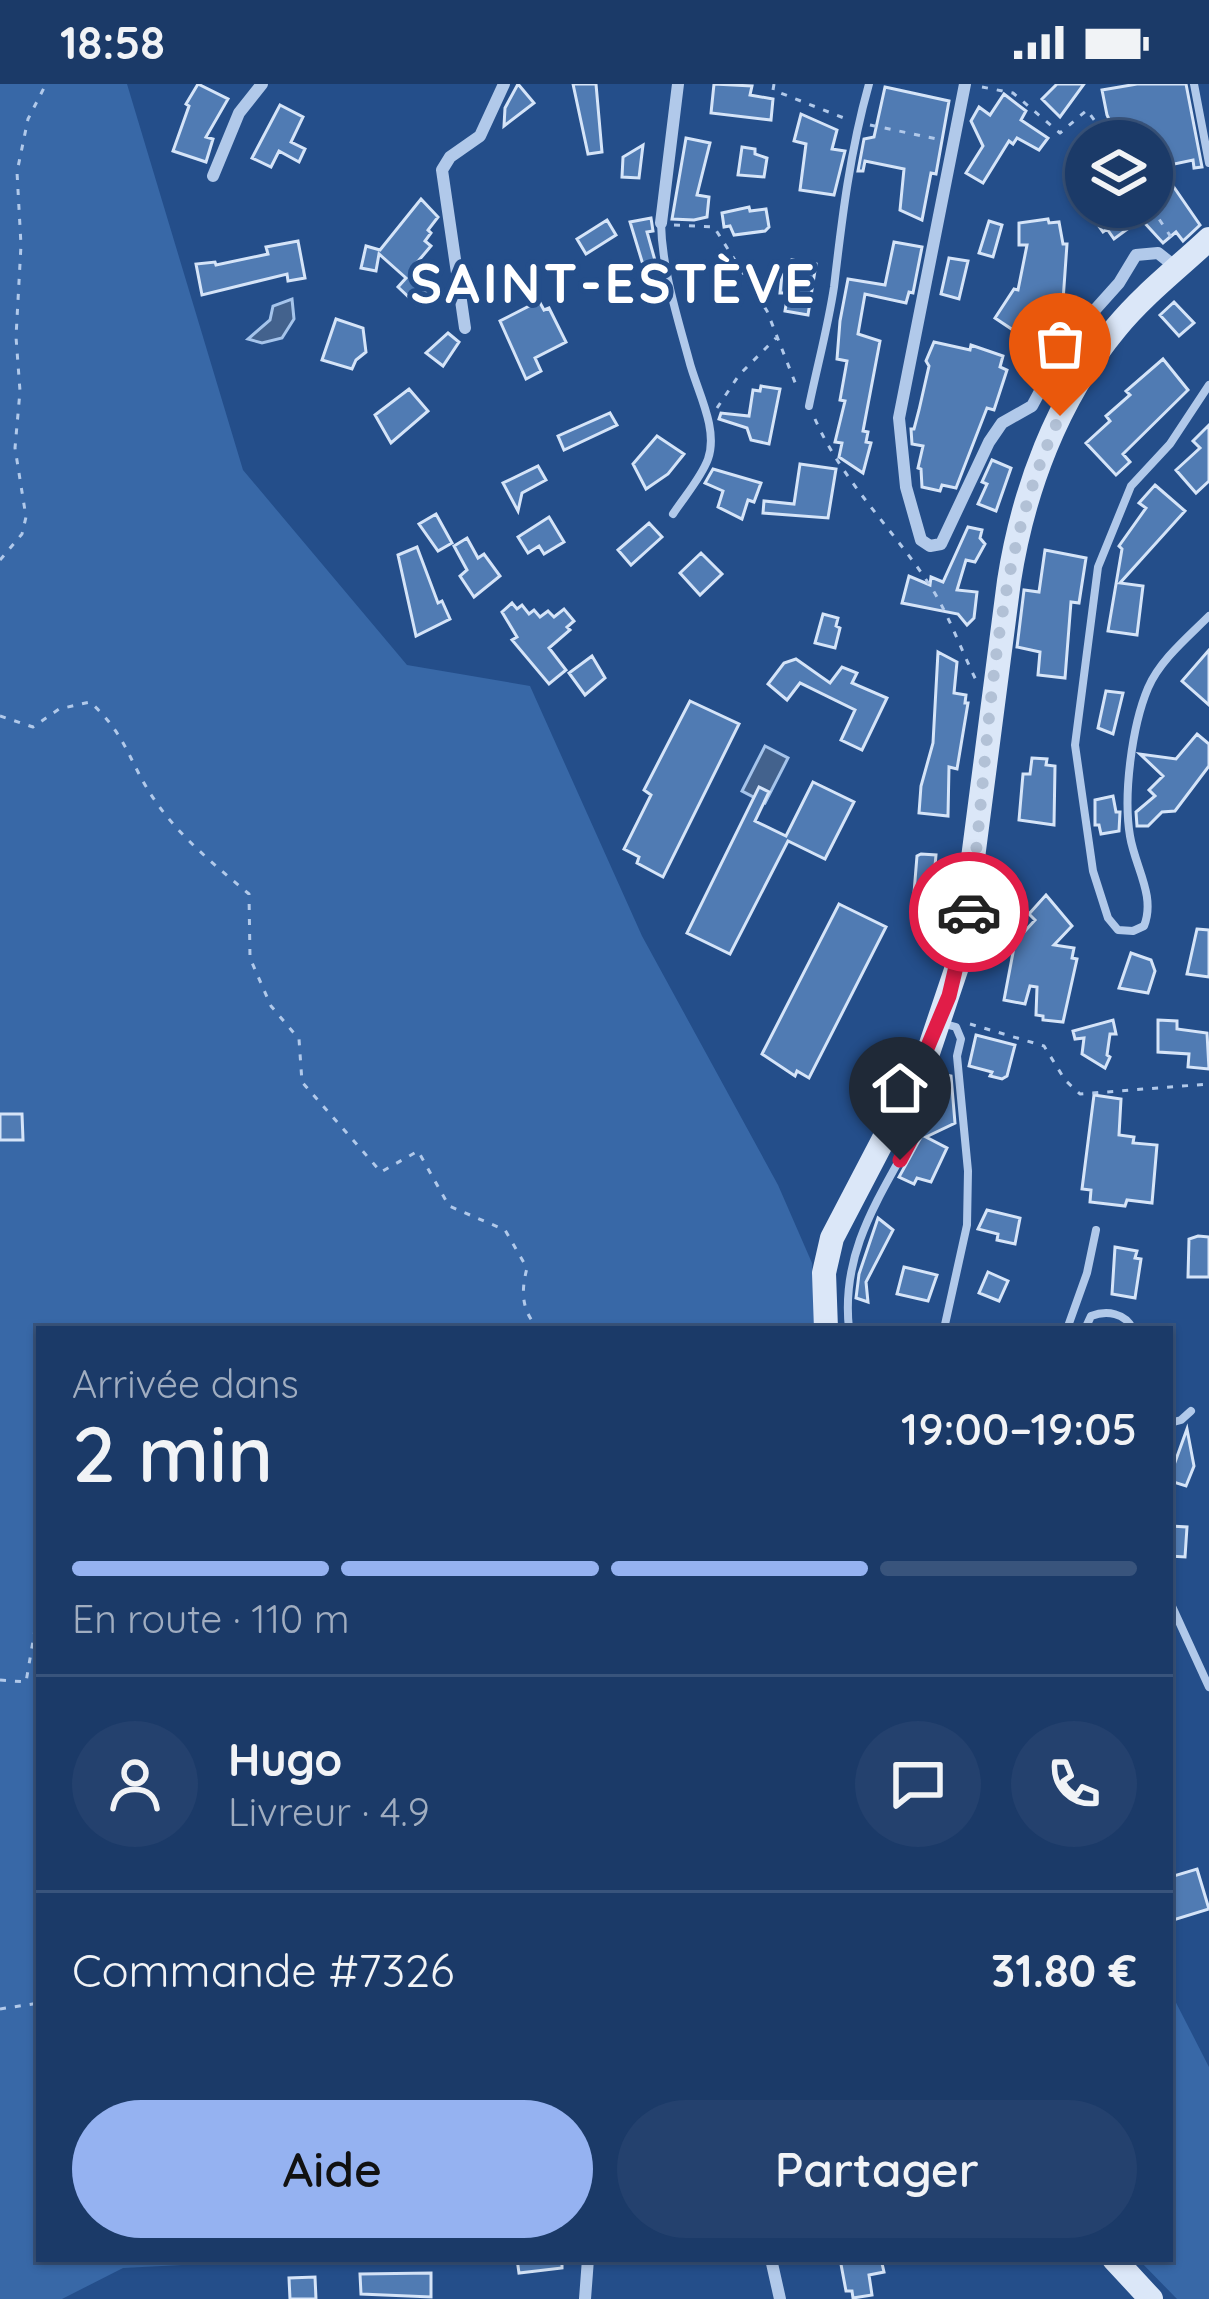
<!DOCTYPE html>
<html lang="fr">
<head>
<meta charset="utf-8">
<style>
  body { margin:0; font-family:Quicksand,sans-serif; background:#24416e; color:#f1f3f6; height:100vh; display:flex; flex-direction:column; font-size:45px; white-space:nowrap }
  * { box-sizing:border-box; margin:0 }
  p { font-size:39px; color:#a0adc0 }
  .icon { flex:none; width:66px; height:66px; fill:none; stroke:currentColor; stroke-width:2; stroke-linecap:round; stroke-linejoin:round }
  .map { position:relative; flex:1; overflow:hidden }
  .drawer { position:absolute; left:36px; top:1242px; width:1137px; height:936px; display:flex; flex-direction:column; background:#1b3a68; border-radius:0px; box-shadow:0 3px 9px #0004,0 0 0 3px #39547c }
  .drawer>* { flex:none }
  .buttons { position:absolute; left:1065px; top:36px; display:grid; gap:24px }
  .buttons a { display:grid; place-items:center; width:108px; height:108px; border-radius:50%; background:#1b3a68; box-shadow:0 3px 9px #0004,0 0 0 3px #39547c; font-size:60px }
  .pin { position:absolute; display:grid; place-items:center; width:102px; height:102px; color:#fff; margin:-123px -51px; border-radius:50% 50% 50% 0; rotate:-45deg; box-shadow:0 0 12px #0007 }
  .pin .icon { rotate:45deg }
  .courier { position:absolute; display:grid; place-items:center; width:120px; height:120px; margin:-60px; border:9px solid #e11d48; border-radius:50%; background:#fff; color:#222; box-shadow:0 3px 15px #0007 }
  .summary em { font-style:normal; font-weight:600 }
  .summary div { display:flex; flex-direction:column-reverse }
  .summary { display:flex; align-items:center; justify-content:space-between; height:204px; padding:0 36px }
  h1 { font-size:78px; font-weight:600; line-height:90px }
  .bar { display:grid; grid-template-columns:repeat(4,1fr); gap:18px 12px; align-content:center; height:144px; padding:0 36px }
  .bar i { height:15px; border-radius:9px; background:#39547c }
  .bar .current { background:#95b2f1 }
  .bar p { grid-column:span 4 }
  .line { display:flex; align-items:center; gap:30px; padding:0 36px; border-top:3px solid #39547c }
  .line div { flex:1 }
  .round { display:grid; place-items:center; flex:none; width:126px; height:126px; border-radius:63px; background:#24416e }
  .action { display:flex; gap:24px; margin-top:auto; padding:24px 36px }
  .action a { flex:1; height:138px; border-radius:72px; background:#95b2f1; color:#111; font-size:48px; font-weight:600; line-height:138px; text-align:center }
  .action a+a { background:#24416e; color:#f1f3f6 }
  .status { display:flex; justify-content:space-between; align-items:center; height:84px; padding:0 60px; background:#1b3a68; direction:ltr }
  .status svg { height:33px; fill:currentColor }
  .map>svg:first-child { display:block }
  .green { fill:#3868a7 }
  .water { fill:#43628d; stroke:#a5c4eb; stroke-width:3 }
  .building { fill:#507bb3; stroke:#d5e4f8; stroke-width:3 }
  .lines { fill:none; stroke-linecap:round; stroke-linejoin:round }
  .path { stroke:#b1c9ea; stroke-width:3; stroke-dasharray:6 9; stroke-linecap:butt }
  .service { stroke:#b1c9ea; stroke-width:8 }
  .minor { stroke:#b1c9ea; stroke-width:12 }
  .secondary { stroke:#dbe7f8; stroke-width:24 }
  .done { stroke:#b2c1d6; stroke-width:12; stroke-dasharray:0 21.6 }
  .route { stroke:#e11d48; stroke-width:15 }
  .labels { text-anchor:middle; stroke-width:10; stroke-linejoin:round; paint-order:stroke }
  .district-label { font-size:54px; font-weight:bold; letter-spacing:3px; fill:#fff; stroke:#244e8a }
</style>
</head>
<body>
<div class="status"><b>18:58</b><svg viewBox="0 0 49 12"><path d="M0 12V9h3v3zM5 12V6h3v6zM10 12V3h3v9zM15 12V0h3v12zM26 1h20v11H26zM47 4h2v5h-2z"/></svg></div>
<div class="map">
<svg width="1209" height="2215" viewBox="0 0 1209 2215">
  <rect width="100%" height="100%" fill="#244e8a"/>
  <!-- green -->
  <path class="green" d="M0 0H127L243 386 407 581 530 602 642 852 778 1101 812 1179 815 1245H39V2175H302L123 2184 62 2215H0Z
    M1170 1907 1209 1983V2215H1177L1138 2175H1170Z"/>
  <!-- water -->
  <path class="water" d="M292 215 294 235 282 254 262 259 248 255 270 236 273 222Z
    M765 662 788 674 765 719 742 707Z"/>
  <!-- building -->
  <path class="building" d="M198 0 228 15 206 53 213 55 206 78 173 67 189 22 186 20Z
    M518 0 534 19 504 42 505 24Z
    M573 0H596L602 68 588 70Z
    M714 0 752 2 750 11 773 15 771 36 711 29Z
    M1057 0H1084L1060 33 1042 15Z
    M1137 0H1186L1202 83 1194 84 1193 76 1160 83 1200 141 1183 157 1176 148 1163 159 1141 135 1114 155 1107 145 1103 148 1085 123H1152V54L1119 57 1107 31 1102 6Z
    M885 3 949 17 936 90 931 89 922 136 900 126 904 85 865 77 863 87H858L864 55 874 53Z
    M1004 10 1026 27 1021 36 1048 54 1039 66 1017 54 1013 60 1009 57 983 99 966 89 983 62 971 37 979 23 990 31Z
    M280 21 303 33 291 58 305 65 299 78 279 67 271 83 252 74Z
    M801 30 837 46 832 65 845 67 834 111 800 106 806 60 794 57Z
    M686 54 710 59 697 111 709 113 707 133 694 136 672 135Z
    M643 61 639 94 622 93 623 73Z
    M742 63 755 65V70L767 74 764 93 738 91Z
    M421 115 438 133 428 146 431 149 425 157 431 162 414 182 432 201 416 220 398 203 406 194 379 170 376 187 361 184 366 162 380 166Z
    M749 123 750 127 766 125 769 143 765 147 734 151 730 142 724 143 722 129Z
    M651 134 653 147 647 148 656 180 644 184 630 138Z
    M1048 135 1049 139 1059 138 1063 160H1067L1062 231 1056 224 1031 258 995 234 1014 205 1018 206 1027 161H1019V139Z
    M607 136 616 151 586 170 577 155Z
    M989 137 1002 141 993 173 979 169Z
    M298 157 305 194 288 197 287 190 202 211 196 180 215 178 216 181 268 170 266 163Z
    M894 158 922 163 913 209 909 208 906 219 865 210 858 250 880 257 863 347 868 348 866 358 871 359 863 389 839 373 842 359 835 358 845 317 840 316 847 277 837 275 840 237 848 195 885 201Z
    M949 174 968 177 959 215 941 210Z
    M792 176 816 180 808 231 785 227 788 209H780L782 190 790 191Z
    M539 217 544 226 549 224 566 258 535 274 541 287 526 295 500 237Z
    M1174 218 1194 239 1179 252 1160 231Z
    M336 235 363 244 366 268 356 276 352 285 322 276Z
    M448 249 459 258 443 282 426 269Z
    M934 258 970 266 971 261 1003 272 1000 283 1007 286 994 326 987 324 956 404 942 401 940 407 922 403 921 385 918 384 923 362 912 360 911 345H914L919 326 929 282 926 277Z
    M1163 275 1188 306 1123 370 1130 378 1116 391 1086 359 1110 337 1106 332 1130 311 1126 307Z
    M761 302 780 305 769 360 751 356 747 344 719 335 721 329 749 332 753 306 760 307Z
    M409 305 428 327 391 359 375 331Z
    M610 329 617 341 564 366 558 352Z
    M1209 341V397L1196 409 1176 386 1200 364 1193 357Z
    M657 352 684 370 668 390 646 405 633 380Z
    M992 376 1011 384 996 427 978 420 987 400 982 398Z
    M800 380 836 385 828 434 763 429 764 417 794 420Z
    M538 382 546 396 522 409 518 427 503 399Z
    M713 385 761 399 754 418 748 416 742 435 718 423 723 407 705 399Z
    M1155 401 1185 427 1120 499 1143 502 1137 551 1108 547 1122 465 1119 462 1146 424 1139 419Z
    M436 430 452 459 438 467 419 440Z
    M549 433 564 458 544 470 539 462 528 469 518 453Z
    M649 439 662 453 631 481 618 466Z
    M968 443 982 446 980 454 985 460 975 478 966 476 957 506 977 508 974 534 967 541 958 530 902 519 909 492 930 501 931 493 943 498Z
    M467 454 478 474 484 470 500 492 474 513 460 492 467 486 454 462Z
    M417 463 438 519 442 517 450 535 416 552 398 471Z
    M1045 466 1086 474 1079 519 1071 518 1065 594 1038 591 1040 568 1017 563 1024 506 1039 508Z
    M701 469 722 490 700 511 680 489Z
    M512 519 517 525 522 521 529 530 534 526 540 533 548 527 554 533 564 525 574 537 567 543 570 546 549 564 566 586 549 600 512 556 517 553 502 528Z
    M823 530 838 534 836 542 840 544 835 564 815 559Z
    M1209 566V621L1182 597Z
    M938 568 957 578 954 609 966 611 965 619H968L957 685 949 683 948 732 919 729 921 702 933 659Z
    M592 572 605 594 585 611 569 589Z
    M796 575 830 599 842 583 857 589 852 599 887 614 862 666 841 656 855 626 800 599 787 616 768 600 784 579Z
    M1106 607 1123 609 1113 650 1098 644Z
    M690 617 739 640 663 793 637 779 639 773 624 765 651 711 644 706Z
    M1197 650 1209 660V682L1175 727 1162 728 1148 742H1137L1136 728 1155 712 1149 706 1163 692 1140 670 1176 675Z
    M1032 674 1047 675 1046 681 1055 682 1054 741 1019 736 1023 690H1030Z
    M813 698 854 718 825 775 788 757 730 870 687 849 759 703 769 708 755 737 786 752Z
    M1113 712 1116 728H1120L1119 747 1101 750 1099 741H1095V716Z
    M921 770 936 771 935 782H939L933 811 914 809 917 772Z
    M1046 811 1072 842 1054 861 1074 864 1072 874 1077 875 1063 938 1043 936V932L1036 931 1037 903 1030 902 1025 920 1004 916 1015 858 1035 836 1029 830Z
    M839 820 886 843 809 994 797 987 795 992 762 970Z
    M1197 845 1209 846V893L1187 890Z
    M1131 869 1151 876 1155 887 1148 909 1119 904Z
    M1113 936 1116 950H1110L1107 971 1110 973 1105 984 1082 970 1084 954 1075 955 1073 947Z
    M1158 936 1177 937V945L1207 949 1209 985 1188 983 1189 970 1158 968Z
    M976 951 1015 961 1007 992 1002 995 990 992 992 988 969 982Z
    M941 990 951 992 955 1039 926 1053 947 1064 931 1098 917 1094 914 1100 899 1093 926 1044 933 1006Z
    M1094 1011 1121 1015 1119 1051 1134 1053 1133 1059 1157 1061 1152 1119 1127 1116 1125 1122 1090 1118 1091 1106 1082 1105Z
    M0 1030H22L23 1056H0Z
    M987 1126 1020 1134 1015 1160 997 1156 998 1150 978 1145Z
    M878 1134 893 1146 866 1198 868 1218 856 1214 859 1190Z
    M1198 1152 1209 1153V1193H1188L1189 1155Z
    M1115 1163 1137 1167 1135 1174 1141 1175 1135 1214 1112 1210Z
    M904 1183 937 1191 928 1217 897 1210Z
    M988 1188 1008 1197 999 1217 979 1209Z
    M1187 1345 1194 1382 1186 1402 1170 1397V1392Z
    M1170 1442 1187 1443 1185 1473 1170 1472Z
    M1197 1785 1209 1825 1170 1837V1793Z
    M517 2175H562V2184L519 2189Z
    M840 2175H881L884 2188 869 2191 872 2211 853 2214 852 2207H846Z
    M431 2189V2213L361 2210 360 2190Z
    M315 2193 316 2215H290L289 2194Z"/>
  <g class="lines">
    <!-- path -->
    <path class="path" d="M774 0 773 6 849 36
      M982 3 1013 9 1060 49 1087 26 1109 57
      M870 41 937 55
      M1151 123 1173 156
      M674 141 714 143 767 227 798 306
      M717 324 739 291 776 254
      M815 335C842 397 894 446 931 503 949 531 961 566 976 596
      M0 476 22 450 26 433 15 364 20 307 16 253 21 161 17 88 28 35 46 0
      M0 632 33 643 59 625 90 618C128 652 129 680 156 718 181 754 216 782 249 810L250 874 271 922 299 955 302 998 381 1088 418 1067 449 1122 505 1146 527 1184C521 1207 521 1227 539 1245
      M970 940 1044 962 1065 996 1080 1010 1209 1000
      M0 1596 26 1598 39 1522
      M0 1925 39 1919"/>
    <!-- service -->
    <path class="service" d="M1194 0 1209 79
      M661 139C662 185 677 232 689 276 696 305 719 344 708 375 701 394 684 413 673 430
      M1209 301 1170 360 1131 402 1098 483 1075 661 1093 787 1108 834 1118 846 1133 847 1144 842C1156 812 1135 783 1130 752 1123 711 1132 642 1148 604 1160 576 1188 553 1209 532
      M809 322C817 283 828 243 834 203 842 134 850 67 869 0
      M941 939 956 943 961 955 957 972 968 1087 967 1141 944 1245
      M849 1245C840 1164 883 1109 919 1040L903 1025
      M1067 1245 1087 1189 1096 1146
      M1085 1245 1091 1232C1107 1226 1125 1229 1133 1245
      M1170 1339 1181 1336 1191 1327
      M1170 1518 1209 1603"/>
    <!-- minor -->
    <path class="minor" d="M965 0 899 334 906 403 921 456 930 462 941 460 989 358 1002 339 1032 322 1067 257 1119 199 1136 171 1158 169 1177 184
      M213 92 239 29 262 0
      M661 139 678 0
      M465 244 442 86 450 73 480 52 504 0
      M771 2175 780 2215
      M585 2215 588 2175"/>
    <!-- secondary -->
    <path class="secondary" d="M826 1245 824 1189 832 1154 927 972 960 874 1009 497C1023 407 1057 315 1116 244 1143 211 1178 184 1209 155
      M1114 2175 1151 2215"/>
  </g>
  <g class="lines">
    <!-- done -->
    <path class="done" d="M969 828C991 662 988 485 1060 332"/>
    <!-- route -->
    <path class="route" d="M900 1076 919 1040 902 1024 949 912 969 828"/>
  </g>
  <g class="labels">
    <!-- district labels -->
    <g class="district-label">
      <text x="614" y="219">SAINT-ESTÈVE</text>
    </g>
  </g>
</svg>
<div class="buttons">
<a><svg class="icon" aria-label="layers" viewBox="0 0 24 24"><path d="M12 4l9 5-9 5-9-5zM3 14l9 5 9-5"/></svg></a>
</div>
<div class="pin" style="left:1060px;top:332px;background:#ea580c"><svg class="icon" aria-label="bag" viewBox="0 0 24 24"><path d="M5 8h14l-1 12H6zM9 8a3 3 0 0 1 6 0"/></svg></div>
<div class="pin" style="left:900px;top:1076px;background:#1f2937"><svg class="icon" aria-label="home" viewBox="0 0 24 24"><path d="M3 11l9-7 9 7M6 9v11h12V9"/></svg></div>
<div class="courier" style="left:969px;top:828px"><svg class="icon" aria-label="car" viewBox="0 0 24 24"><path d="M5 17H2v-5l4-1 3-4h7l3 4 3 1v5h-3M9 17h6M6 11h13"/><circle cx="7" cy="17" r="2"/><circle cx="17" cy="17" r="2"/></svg></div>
<section class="drawer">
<div class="summary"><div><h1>2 min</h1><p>Arrivée dans</p></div><em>19:00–19:05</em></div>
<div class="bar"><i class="current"></i><i class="current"></i><i class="current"></i><i></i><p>En route · 110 m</p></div>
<div class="line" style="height:216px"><a class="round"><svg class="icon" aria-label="person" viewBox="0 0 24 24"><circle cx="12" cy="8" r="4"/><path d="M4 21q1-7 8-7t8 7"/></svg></a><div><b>Hugo</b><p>Livreur · 4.9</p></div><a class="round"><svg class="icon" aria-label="chat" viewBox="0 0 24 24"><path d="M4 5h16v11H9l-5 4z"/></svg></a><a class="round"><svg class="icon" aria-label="phone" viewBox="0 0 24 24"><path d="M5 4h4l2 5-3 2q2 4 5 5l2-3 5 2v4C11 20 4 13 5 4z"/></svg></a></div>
<div class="line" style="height:156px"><div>Commande #7326</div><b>31.80 €</b></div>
<div class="action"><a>Aide</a><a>Partager</a></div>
</section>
</div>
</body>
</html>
